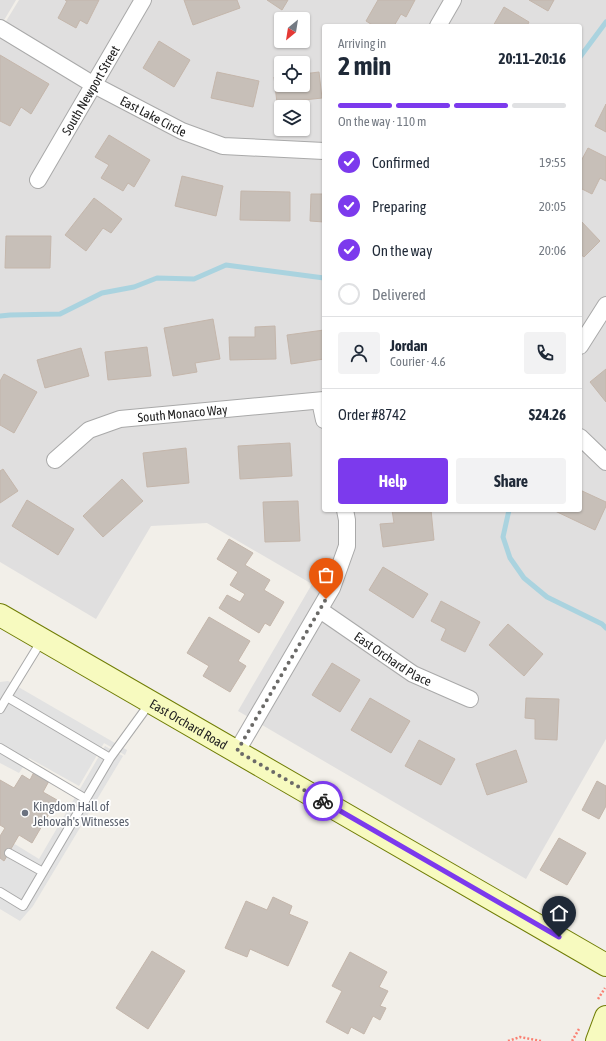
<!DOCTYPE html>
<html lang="en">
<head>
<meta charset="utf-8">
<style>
  body { margin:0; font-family:"Asap Condensed",sans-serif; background:#f2f2f3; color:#1f2937; height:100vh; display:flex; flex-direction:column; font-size:15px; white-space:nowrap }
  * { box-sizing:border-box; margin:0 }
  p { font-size:13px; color:#747a83 }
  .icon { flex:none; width:22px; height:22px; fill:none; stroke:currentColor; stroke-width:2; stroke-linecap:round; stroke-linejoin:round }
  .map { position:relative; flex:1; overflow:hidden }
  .details { position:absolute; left:322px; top:24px; width:260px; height:488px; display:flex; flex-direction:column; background:#fff; border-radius:4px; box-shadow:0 1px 3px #0004 }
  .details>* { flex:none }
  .needle { width:26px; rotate:210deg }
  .fabs { position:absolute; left:274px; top:12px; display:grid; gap:8px }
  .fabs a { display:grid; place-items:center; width:36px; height:36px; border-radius:4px; background:#fff; box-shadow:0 1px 3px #0004; font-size:20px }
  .pin { position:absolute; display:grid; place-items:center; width:34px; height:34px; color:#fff; margin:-41px -17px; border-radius:50% 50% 50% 0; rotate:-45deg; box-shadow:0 0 4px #0007 }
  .pin .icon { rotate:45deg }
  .courier { position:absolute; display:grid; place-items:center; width:40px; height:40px; margin:-20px; border:3px solid #7c3aed; border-radius:50%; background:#fff; color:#222; box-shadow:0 1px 5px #0007 }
  .headline em { font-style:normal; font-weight:700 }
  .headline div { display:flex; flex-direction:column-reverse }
  .headline { display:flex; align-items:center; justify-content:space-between; height:68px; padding:0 16px }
  h1 { font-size:26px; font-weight:700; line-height:30px }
  .bar { display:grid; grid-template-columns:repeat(4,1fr); gap:6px 4px; align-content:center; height:48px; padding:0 16px }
  .bar i { height:5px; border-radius:3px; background:#e0e1e3 }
  .bar .current { background:#7c3aed }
  .bar p { grid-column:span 4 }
  .line { display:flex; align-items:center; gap:10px; padding:0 16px; border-top:1px solid #e0e1e3 }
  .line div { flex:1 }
  .round { display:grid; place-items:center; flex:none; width:42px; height:42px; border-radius:4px; background:#f2f2f3 }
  ol { padding:0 16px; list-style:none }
  li { display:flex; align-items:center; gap:12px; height:44px }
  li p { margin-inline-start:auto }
  li .icon { padding:4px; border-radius:50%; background:#7c3aed; color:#fff; stroke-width:4 }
  li:last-child { color:#747a83 }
  li i { width:22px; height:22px; border:2px solid #e0e1e3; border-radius:50% }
  .button { display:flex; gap:8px; margin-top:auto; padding:8px 16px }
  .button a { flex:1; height:46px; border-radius:4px; background:#7c3aed; color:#fff; font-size:16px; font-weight:700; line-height:46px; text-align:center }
  .button a+a { background:#f2f2f3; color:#1f2937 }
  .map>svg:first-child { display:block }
  .residential { fill:#e0dfdf; fill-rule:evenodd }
  .parking { fill:#e2e2e2 }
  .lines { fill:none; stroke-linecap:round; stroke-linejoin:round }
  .stream { stroke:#aad3df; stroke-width:5 }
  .building { fill:#c7bfb8; stroke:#c4b6ab }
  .lane-casing { stroke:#a9a9a9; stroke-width:10 }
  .street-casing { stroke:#a9a9a9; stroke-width:18 }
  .secondary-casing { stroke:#707d05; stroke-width:24 }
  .path { stroke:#fa8072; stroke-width:2.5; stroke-dasharray:2 2; stroke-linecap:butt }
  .lane { stroke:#fff; stroke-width:8 }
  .street { stroke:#fff; stroke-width:16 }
  .secondary { stroke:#f7fabf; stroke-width:22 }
  .done { stroke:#6b6a68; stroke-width:4; stroke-dasharray:0 7.2 }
  .route { stroke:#7c3aed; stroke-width:5 }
  .worship-dot { fill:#6b7280; stroke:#fff; stroke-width:1.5 }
  .labels { text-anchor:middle; stroke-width:3.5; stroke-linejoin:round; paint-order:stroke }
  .street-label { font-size:13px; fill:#222; stroke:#fff }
  .worship-label { font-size:13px; fill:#5b616d; stroke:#fff; text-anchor:start }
</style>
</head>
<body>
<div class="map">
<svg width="606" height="1041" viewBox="0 0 606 1041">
  <rect width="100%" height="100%" fill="#f2efe9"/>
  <!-- residential -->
  <path class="residential" d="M0 0H16L0 27Z
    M19 0H606V739L526 879 238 711 312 584 207 523 151 526 96 619 0 562V31ZM281 19H303V41H281ZM324 26H580V510H324ZM281 63H303V85H281ZM281 107H303V129H281Z"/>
  <!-- parking -->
  <path class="parking" d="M8 681 127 750 125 755 104 743 79 786 29 758 19 773 0 763V682Z
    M105 746 123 756 33 906 20 921 0 909V835L39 859Z"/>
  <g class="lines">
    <!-- stream -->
    <path class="stream" d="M580 57 606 22
      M0 316 10 315 60 314 102 293 134 287 157 278 194 279 226 265 324 278
      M509 510 503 537 510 558 524 578 547 597 602 624 606 628"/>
  </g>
  <!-- building -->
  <path class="building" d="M65 0H99L87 24 80 20 76 28 58 18 67 1Z
    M184 0H237L240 8 193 25Z
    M267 0H288L282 10Z
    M378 0H415L406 17 401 14 394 26H374L366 21Z
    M529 0H554L548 11Z
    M504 7 529 22 527 26H493Z
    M159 41 190 60 174 87 143 68Z
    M0 55 49 84 31 114 21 107 10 126 0 121Z
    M217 72 259 81 253 107 211 98Z
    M319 72 322 98 277 103 274 77 281 76V85H303V74Z
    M606 104V132L595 126Z
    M109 135 150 160 134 187 128 183 123 191 101 178 109 165 95 157Z
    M588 148 606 157V181L600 178 592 194 580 188V163Z
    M182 176 223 186 216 216 175 206Z
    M241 191 290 192V221L240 220Z
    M311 194H324V222L310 221Z
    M94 198 122 219 111 233 103 228 86 251 65 235Z
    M580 220 600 241 584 257 580 254Z
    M6 236H51L50 268H5Z
    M213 319 220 359 195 363 197 372 173 376 164 328Z
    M275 326 276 359 230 360 229 337H255V327Z
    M324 330V359L291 364 287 335Z
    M147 347 151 376 108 380 105 352Z
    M81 348 89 376 45 388 37 360Z
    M606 369V402L590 382Z
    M4 374 37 392 14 433 0 425V381Z
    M290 443 292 476 240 479 238 446Z
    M186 448 189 483 147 487 143 453Z
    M3 469 18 491 0 503V471Z
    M122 479 143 501 103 537 83 516Z
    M580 490 606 502V506L595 530 553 510H580Z
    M27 500 74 529 58 555 12 526Z
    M298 501 300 541 265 542 263 502Z
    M392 510H431L434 540 383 547 380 524 394 523Z
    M229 539 253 553 245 565 270 580 264 590 284 602 270 626 265 623 259 633 219 608 227 595 240 602 245 594 230 585 238 572 217 559Z
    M383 567 428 594 413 618 369 590Z
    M441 601 480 622 465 652 441 640 446 629 431 621Z
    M209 617 250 641 238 661 246 666 230 692 203 676 209 666 187 653Z
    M508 624 543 654 524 676 489 645Z
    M332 663 360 680 340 712 312 695Z
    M370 698 410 721 391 753 351 730Z
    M526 698 559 699 557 740 535 739V719L525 718Z
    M419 740 455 759 441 785 405 766Z
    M516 750 527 782 487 795 476 764Z
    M34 772 49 781 43 792 57 800 32 843 19 835 4 861 0 858V836L5 828 0 825V780L14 788 22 775 30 780Z
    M597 781 606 786V806L599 819 582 810Z
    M559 838 586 853 567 885 540 870Z
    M273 897 292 906 289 914 308 922 288 966 250 949 247 957 225 948 246 901 267 910Z
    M152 951 185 971 148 1029 116 1008Z
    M350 952 387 972 379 987 388 991 380 1006 386 1008 380 1020 373 1016 364 1034 351 1027 348 1034 326 1022 342 991 332 986Z"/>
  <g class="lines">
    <!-- lane casing -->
    <g class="lane-casing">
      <path id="lane" d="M42 640 7 697 110 758 150 703
        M0 709 7 697
        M0 748 86 799
        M9 853 43 872
        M0 892 23 906 110 758"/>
    </g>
    <!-- street casing -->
    <g class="street-casing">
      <g id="street">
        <path d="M438 26 453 0"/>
        <path id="s1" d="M0 28 94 85 182 131 223 146 324 151"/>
        <path id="s2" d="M38 180 143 0"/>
        <path d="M580 346 606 305"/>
        <path d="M320 401 324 420"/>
        <path d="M580 437 606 462"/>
        <path id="s3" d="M55 460 89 430 120 419 324 400"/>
        <path id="s4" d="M320 610 413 674 470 699"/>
        <path d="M237 751 332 588 347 546V520L345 510"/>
      </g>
    </g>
    <!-- secondary casing -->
    <g class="secondary-casing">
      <g id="secondary">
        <path id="s5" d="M0 615 606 965"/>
        <path d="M597 1041 606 1017"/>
      </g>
    </g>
    <!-- path -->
    <path class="path" d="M598 999 605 988
      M508 1041 520 1037 541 1041
      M572 1041 579 1029"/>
    <!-- lane -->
    <use href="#lane" class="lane"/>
    <!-- street -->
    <use href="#street" class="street"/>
    <!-- secondary -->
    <use href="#secondary" class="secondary"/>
  </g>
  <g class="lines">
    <!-- done -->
    <path class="done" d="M323 801 237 751 326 599"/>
    <!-- route -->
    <path class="route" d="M323 801 559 937"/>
  </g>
  <!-- markers -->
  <circle class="worship-dot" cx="25" cy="813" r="4"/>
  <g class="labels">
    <!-- street labels -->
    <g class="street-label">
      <text dy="5" stroke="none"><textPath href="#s2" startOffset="104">South Newport Street</textPath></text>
      <text dy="5" stroke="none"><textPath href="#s1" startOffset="177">East Lake Circle</textPath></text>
      <text dy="5" stroke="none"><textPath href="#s3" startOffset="141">South Monaco Way</textPath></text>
      <text dy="5" stroke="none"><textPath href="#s4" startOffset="88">East Orchard Place</textPath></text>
      <text dy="5" stroke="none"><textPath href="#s5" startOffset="218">East Orchard Road</textPath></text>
    </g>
    <!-- worship labels -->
    <g class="worship-label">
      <text x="33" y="811">Kingdom Hall of<tspan x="33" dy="15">Jehovah's Witnesses</tspan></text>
    </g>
  </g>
</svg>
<div class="fabs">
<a><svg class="needle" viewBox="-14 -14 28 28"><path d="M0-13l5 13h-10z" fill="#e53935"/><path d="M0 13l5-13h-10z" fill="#747a83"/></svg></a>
<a><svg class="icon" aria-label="locate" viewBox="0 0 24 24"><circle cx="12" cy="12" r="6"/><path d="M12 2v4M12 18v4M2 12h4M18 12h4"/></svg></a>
<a><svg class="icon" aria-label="layers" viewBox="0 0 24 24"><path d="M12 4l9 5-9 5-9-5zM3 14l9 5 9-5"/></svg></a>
</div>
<div class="pin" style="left:326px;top:599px;background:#ea580c"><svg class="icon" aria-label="bag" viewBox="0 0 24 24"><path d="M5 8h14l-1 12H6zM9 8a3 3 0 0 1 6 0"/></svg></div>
<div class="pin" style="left:559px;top:937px;background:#1f2937"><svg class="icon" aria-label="home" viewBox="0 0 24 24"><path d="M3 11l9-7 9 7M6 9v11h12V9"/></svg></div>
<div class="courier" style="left:323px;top:801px"><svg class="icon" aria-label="bike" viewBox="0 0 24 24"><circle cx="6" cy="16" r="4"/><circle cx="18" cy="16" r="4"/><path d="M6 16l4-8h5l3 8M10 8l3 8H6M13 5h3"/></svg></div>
<section class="details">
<div class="headline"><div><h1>2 min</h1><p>Arriving in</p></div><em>20:11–20:16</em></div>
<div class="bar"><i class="current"></i><i class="current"></i><i class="current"></i><i></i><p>On the way · 110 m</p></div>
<ol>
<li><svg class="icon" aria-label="check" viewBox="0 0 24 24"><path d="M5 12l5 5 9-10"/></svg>Confirmed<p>19:55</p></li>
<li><svg class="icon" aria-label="check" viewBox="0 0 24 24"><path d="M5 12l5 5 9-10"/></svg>Preparing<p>20:05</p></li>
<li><svg class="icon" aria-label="check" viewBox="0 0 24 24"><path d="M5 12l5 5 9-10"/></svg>On the way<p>20:06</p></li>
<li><i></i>Delivered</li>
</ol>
<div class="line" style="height:72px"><a class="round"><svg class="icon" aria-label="person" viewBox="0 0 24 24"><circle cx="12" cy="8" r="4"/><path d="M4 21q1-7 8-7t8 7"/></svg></a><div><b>Jordan</b><p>Courier · 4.6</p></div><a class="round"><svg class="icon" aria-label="phone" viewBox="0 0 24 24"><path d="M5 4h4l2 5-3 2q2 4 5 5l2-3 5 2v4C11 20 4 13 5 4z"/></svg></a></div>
<div class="line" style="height:52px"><div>Order #8742</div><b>$24.26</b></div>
<div class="button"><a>Help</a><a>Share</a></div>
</section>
</div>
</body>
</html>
